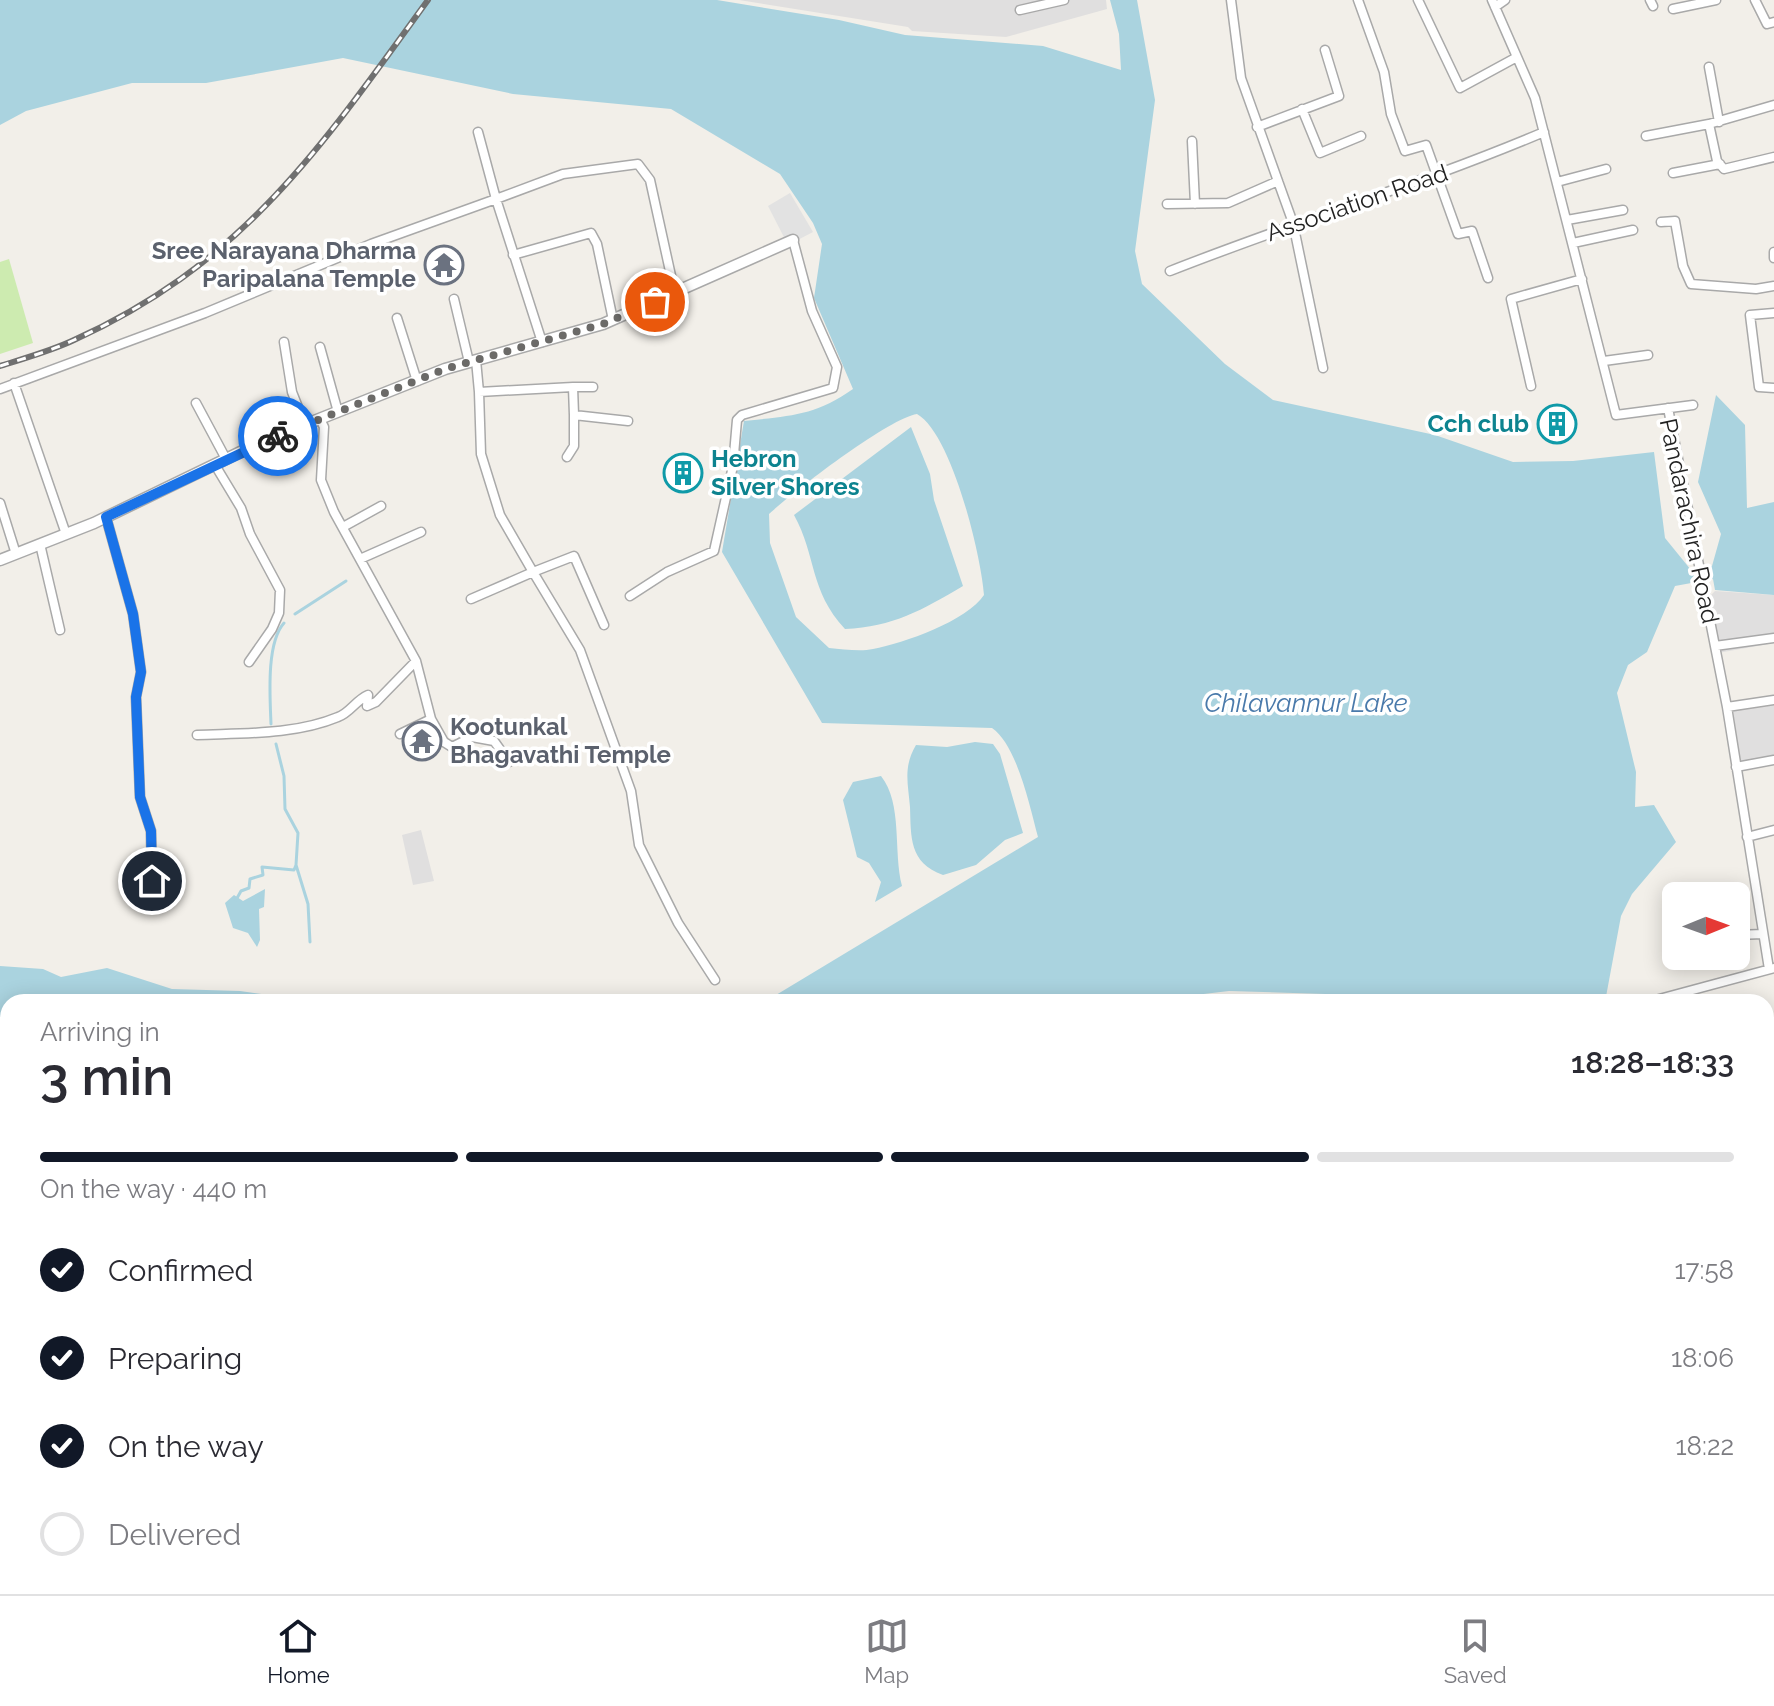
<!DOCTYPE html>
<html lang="en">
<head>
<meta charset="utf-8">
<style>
  body { margin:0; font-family:Raleway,sans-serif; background:#f7f7f7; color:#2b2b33; height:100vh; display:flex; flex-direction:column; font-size:30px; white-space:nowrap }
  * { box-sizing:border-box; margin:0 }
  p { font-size:26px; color:#7c7c81 }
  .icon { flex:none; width:44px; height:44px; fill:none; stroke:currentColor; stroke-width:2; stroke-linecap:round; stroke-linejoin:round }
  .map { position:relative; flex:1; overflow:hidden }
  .drawer { position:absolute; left:0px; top:994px; width:1774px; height:600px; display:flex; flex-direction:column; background:#fff; border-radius:24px 24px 0 0; box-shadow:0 4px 20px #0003 }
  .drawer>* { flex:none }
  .needle { width:52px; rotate:89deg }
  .tools { position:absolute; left:1662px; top:882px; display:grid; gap:16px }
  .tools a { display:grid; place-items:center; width:88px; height:88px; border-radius:12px; background:#fff; box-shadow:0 4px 20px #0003; font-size:40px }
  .pin { position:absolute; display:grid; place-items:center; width:68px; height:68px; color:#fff; margin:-34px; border:4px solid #fff; border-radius:50%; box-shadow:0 2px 8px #0007 }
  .courier { position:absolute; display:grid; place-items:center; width:80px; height:80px; margin:-40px; border:6px solid #1a73e8; border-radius:50%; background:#fff; color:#222; box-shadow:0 2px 10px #0007 }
  .head em { font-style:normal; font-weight:600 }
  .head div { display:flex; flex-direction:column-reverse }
  .head { display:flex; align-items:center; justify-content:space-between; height:136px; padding:0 40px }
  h1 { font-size:52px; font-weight:600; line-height:60px }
  .bar { display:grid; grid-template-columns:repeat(4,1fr); gap:12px 8px; align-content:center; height:96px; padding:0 40px }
  .bar i { height:10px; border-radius:6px; background:#e1e1e2 }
  .bar .on { background:#111827 }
  .bar p { grid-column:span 4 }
  ol { padding:0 40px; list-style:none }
  li { display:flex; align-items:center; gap:24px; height:88px }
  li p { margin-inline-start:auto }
  li .icon { padding:8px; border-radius:50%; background:#111827; color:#fff; stroke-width:4 }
  li:last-child { color:#7c7c81 }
  li i { width:44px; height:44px; border:4px solid #e1e1e2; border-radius:50% }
  .dock { display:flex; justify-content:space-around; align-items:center; height:112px; border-top:2px solid #e1e1e2; background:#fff; font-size:22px; color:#7c7c81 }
  .dock a { display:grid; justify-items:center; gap:4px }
  .dock .on { color:#111827 }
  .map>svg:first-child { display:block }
  .residential { fill:#e0dfdf }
  .commercial { fill:#f2dad9 }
  .education { fill:#ffffe5 }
  .grass { fill:#cdebb0 }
  .parking { fill:#e2e2e2 }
  .water { fill:#aad3df; fill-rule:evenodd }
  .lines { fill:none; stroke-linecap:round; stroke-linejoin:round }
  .stream { stroke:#aad3df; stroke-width:3 }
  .minor-casing { stroke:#a9a9a9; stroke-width:11 }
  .tertiary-casing { stroke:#a9a9a9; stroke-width:13 }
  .minor { stroke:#fff; stroke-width:8 }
  .tertiary { stroke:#fff; stroke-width:10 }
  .rail-casing { stroke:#707070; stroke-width:6 }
  .rail { stroke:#fff; stroke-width:3; stroke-dasharray:9; stroke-linecap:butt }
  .done { stroke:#6b6a68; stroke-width:8; stroke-dasharray:0 14.4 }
  .route { stroke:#1a73e8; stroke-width:10 }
  .labels { text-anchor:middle; stroke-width:7; stroke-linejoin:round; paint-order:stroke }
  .street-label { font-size:24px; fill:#222; stroke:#fff }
  .worship-label { font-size:24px; font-weight:bold; fill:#5b616d; stroke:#fff; text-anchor:end }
  .culture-label { font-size:24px; font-weight:bold; fill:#0d838f; stroke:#fff; text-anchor:end }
  .water-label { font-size:26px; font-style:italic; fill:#4a7aab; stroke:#fff }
</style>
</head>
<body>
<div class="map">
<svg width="1774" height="1594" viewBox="0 0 1774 1594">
  <rect width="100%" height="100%" fill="#f2efe9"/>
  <!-- residential -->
  <path class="residential" d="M739 0H1106L1107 9 1006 37 912 31 908 27Z
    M1715 591 1774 595V643L1718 653 1709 597Z
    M1774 705V757L1741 763 1733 711Z
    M421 830 434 881 413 885 402 835Z"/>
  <!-- commercial -->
  <path class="commercial" d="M784 1586H869L871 1594H744Z"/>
  <!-- education -->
  <path class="education" d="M419 1586H504L506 1594H423Z"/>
  <!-- grass -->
  <path class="grass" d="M9 259 33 343 0 354V262Z"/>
  <!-- parking -->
  <path class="parking" d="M790 193 813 232 788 245 768 206Z"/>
  <!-- water -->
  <path class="water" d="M0 0H717L839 20 905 35 1043 46 1121 70 1119 34 1110 0H1137L1155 100 1135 251 1142 284 1225 364 1273 400 1435 435 1513 462 1573 461 1654 452 1665 538 1691 570 1712 566 1721 534 1698 482 1716 395 1745 425 1747 508 1774 502V595L1715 590 1713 579 1675 586 1647 652 1628 665 1617 693 1636 772 1635 807 1654 805 1676 842 1632 894 1621 916 1605 1002H1402L1388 996 1229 991 1136 1002H736L776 995 1038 837C1030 807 1017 745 992 728L822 723 722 552 744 421C789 416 815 416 853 389L814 298 822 244 813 223 780 174 671 109 513 94 343 58 206 83H132L26 111 0 125ZM917 414C952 434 981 555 984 595 967 621 904 643 873 649 860 652 843 649 829 648L796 617 770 543 769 514C793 492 889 418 917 414Z
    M911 427 930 474 934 500 963 586C922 610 893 627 845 629 809 590 817 557 794 515Z
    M975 742 993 744 1000 754 1023 833 1005 840 976 865 943 875C909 863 911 837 910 807 908 783 903 767 916 745L947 747Z
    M881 776C903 804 893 851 902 886L875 902 881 882 869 863 857 857 843 800 853 782Z
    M265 889 264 907 259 909 260 940 257 947 248 933 233 928 225 903 234 895 243 901Z
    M0 966 43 969 61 977 107 968 172 989 240 991 321 1002H8V1058H0Z
    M1766 1103H1774V1496H1766Z
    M891 1586H953L955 1590 941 1594H894Z
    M1253 1586H1501L1499 1594H1246Z"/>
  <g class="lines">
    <!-- stream -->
    <path class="stream" d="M295 614 346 581
      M271 724C270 697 266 643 284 623
      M296 865 308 904 310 942
      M236 900 241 891 249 888 250 879 263 875 262 867 294 870 296 865 298 833 285 809 284 776 276 744"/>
    <!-- minor casing -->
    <g class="minor-casing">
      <path id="minor" d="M1231 0 1241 78 1293 223 1323 368
        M1358 0 1384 72 1391 114 1405 151 1426 145 1458 234 1472 231 1488 278
        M1418 0 1460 88 1517 57
        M1492 0 1535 98 1616 415 1693 405
        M1650 0 1653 6
        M1755 0 1767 24 1774 22
        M1495 7 1505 0
        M1673 9 1716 0
        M1020 10 1064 0
        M1709 67 1719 122
        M1774 105 1709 124 1717 161 1724 169 1774 157
        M1302 109 1320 153 1361 136
        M1257 127 1339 96 1325 50
        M1646 136 1709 124
        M1192 141 1195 204
        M1673 173 1720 164
        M1557 182 1606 169
        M1167 204 1228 203 1278 181
        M1567 220 1623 210
        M1661 222 1675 221 1683 266 1691 284 1756 289 1774 286
        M1573 243 1633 230
        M1774 252V258
        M513 255 591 233 597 244 613 320
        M1170 271C1294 222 1421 184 1544 132
        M454 299 469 362
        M1774 313 1750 315 1759 387 1774 388
        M397 318 417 381
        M284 342 292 392 305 425
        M542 342 496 199 563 174 638 164 650 180 675 294
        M320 347 338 412
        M476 360 479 392 573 387 574 415 628 421
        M1604 361 1648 355
        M14 383 66 534
        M1531 386 1511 299 1582 279
        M573 387H593
        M0 389 205 313 371 244 496 199 478 132
        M196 403 226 459
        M1668 408 1727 707 1769 969
        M320 419 324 427 321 480 334 512 416 661 431 719 444 742 452 747 472 737 494 741 509 762
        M567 457 574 446V415
        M215 465 241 508 250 534 280 590 279 613 272 629 249 662
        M0 503 16 554
        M106 517 133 614 141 672 136 697 140 797 151 831 152 887 160 904
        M343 527 381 506
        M40 544 60 630
        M360 559 421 532
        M630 596 667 572 714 551 733 466 737 420 742 415 833 388 837 367 812 311 793 240
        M471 599 533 572 500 515 481 454 479 392
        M604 625 574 556 533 572 580 650 631 791 639 845 678 923 715 980
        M1715 646 1774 638
        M1727 707 1774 700
        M400 734 431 719
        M197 735C243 733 295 735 338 717 350 713 356 700 368 695L367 706 376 702 416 661
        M1736 767 1774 760
        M1747 837 1774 830
        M1736 935 1763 934
        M1648 1002 1774 968
        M0 1452 8 1450
        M0 1560 8 1558
        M879 1586 881 1594
        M1609 1586 1611 1594
        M265 1588 289 1592 324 1589 326 1594
        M588 1589H619
        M362 1594 377 1586"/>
    </g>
    <!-- tertiary casing -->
    <g class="tertiary-casing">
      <path id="tertiary" d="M0 560 94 523 259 443 445 369 603 324 793 240"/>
    </g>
    <!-- minor -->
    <use href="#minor" class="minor"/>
    <!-- tertiary -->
    <use href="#tertiary" class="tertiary"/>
    <!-- rail casing -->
    <g class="rail-casing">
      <path id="rail" d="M0 366C25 358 51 351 74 340 244 263 322 146 428 0"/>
    </g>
    <!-- rail -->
    <use href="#rail" class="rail"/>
  </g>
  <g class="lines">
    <!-- done -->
    <path class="done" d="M278 436 445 369 603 324 655 302"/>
    <!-- route -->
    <path class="route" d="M152 881 151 831 140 797 136 697 141 672 133 614 106 517 278 436"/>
  </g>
  <!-- icons -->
  <defs>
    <g id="temple-ring" transform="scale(2)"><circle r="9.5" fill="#fff" stroke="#6b7280" stroke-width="1.5"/><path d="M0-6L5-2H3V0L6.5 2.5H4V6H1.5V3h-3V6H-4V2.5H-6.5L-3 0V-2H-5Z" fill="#6b7280"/></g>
    <g id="building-ring" transform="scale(2)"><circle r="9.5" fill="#fff" stroke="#0f9aa8" stroke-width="1.5"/><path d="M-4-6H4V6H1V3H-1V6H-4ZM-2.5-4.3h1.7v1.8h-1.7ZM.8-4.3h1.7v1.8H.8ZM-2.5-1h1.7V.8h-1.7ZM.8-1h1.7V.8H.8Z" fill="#0f9aa8"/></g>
  </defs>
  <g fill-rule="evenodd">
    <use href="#temple-ring" x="444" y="265"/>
    <use href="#building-ring" x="1557" y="424"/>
    <use href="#building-ring" x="683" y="473"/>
    <use href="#temple-ring" x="422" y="741"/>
  </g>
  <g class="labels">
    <!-- street labels -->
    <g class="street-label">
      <text transform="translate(1357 203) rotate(-19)" y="8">Association Road</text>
      <text transform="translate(1689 521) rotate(78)" y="8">Pandarachira Road</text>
    </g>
    <!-- worship labels -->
    <g class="worship-label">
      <text x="416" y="259">Sree Narayana Dharma<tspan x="416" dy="28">Paripalana Temple</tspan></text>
      <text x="450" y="735" text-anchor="start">Kootunkal<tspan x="450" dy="28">Bhagavathi Temple</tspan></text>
    </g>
    <!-- culture labels -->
    <g class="culture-label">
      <text x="1529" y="432">Cch club</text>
      <text x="711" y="467" text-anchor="start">Hebron<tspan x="711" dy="28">Silver Shores</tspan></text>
    </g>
    <!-- water labels -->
    <g class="water-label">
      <text x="1306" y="712">Chilavannur Lake</text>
    </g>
  </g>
</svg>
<div class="tools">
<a><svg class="needle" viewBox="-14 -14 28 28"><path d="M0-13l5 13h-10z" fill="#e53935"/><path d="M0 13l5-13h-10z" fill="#7c7c81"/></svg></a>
</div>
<div class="pin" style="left:655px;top:302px;background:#ea580c"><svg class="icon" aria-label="bag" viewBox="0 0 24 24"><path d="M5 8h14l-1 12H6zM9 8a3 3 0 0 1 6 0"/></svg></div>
<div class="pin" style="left:152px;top:881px;background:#1f2937"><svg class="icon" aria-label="home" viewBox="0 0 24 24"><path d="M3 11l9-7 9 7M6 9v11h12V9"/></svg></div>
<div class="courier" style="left:278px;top:436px"><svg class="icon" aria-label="bike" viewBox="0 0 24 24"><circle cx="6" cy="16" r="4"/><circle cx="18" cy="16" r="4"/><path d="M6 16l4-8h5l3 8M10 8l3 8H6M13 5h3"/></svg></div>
<section class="drawer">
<div class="head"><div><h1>3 min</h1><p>Arriving in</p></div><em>18:28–18:33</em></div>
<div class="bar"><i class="on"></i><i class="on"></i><i class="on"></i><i></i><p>On the way · 440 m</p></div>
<ol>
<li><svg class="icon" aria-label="check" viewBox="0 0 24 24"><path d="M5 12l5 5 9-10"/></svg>Confirmed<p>17:58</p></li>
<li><svg class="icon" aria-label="check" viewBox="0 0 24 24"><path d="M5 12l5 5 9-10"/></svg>Preparing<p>18:06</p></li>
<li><svg class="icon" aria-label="check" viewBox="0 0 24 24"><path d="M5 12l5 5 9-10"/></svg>On the way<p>18:22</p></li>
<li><i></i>Delivered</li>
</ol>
</section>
</div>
<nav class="dock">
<a class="on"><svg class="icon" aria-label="home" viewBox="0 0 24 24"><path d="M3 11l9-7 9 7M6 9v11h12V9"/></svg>Home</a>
<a><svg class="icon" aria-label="map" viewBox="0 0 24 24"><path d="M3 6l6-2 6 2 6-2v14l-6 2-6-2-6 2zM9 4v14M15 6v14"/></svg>Map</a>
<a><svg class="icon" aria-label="saved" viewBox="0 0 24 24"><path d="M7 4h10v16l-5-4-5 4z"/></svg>Saved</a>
</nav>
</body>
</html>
